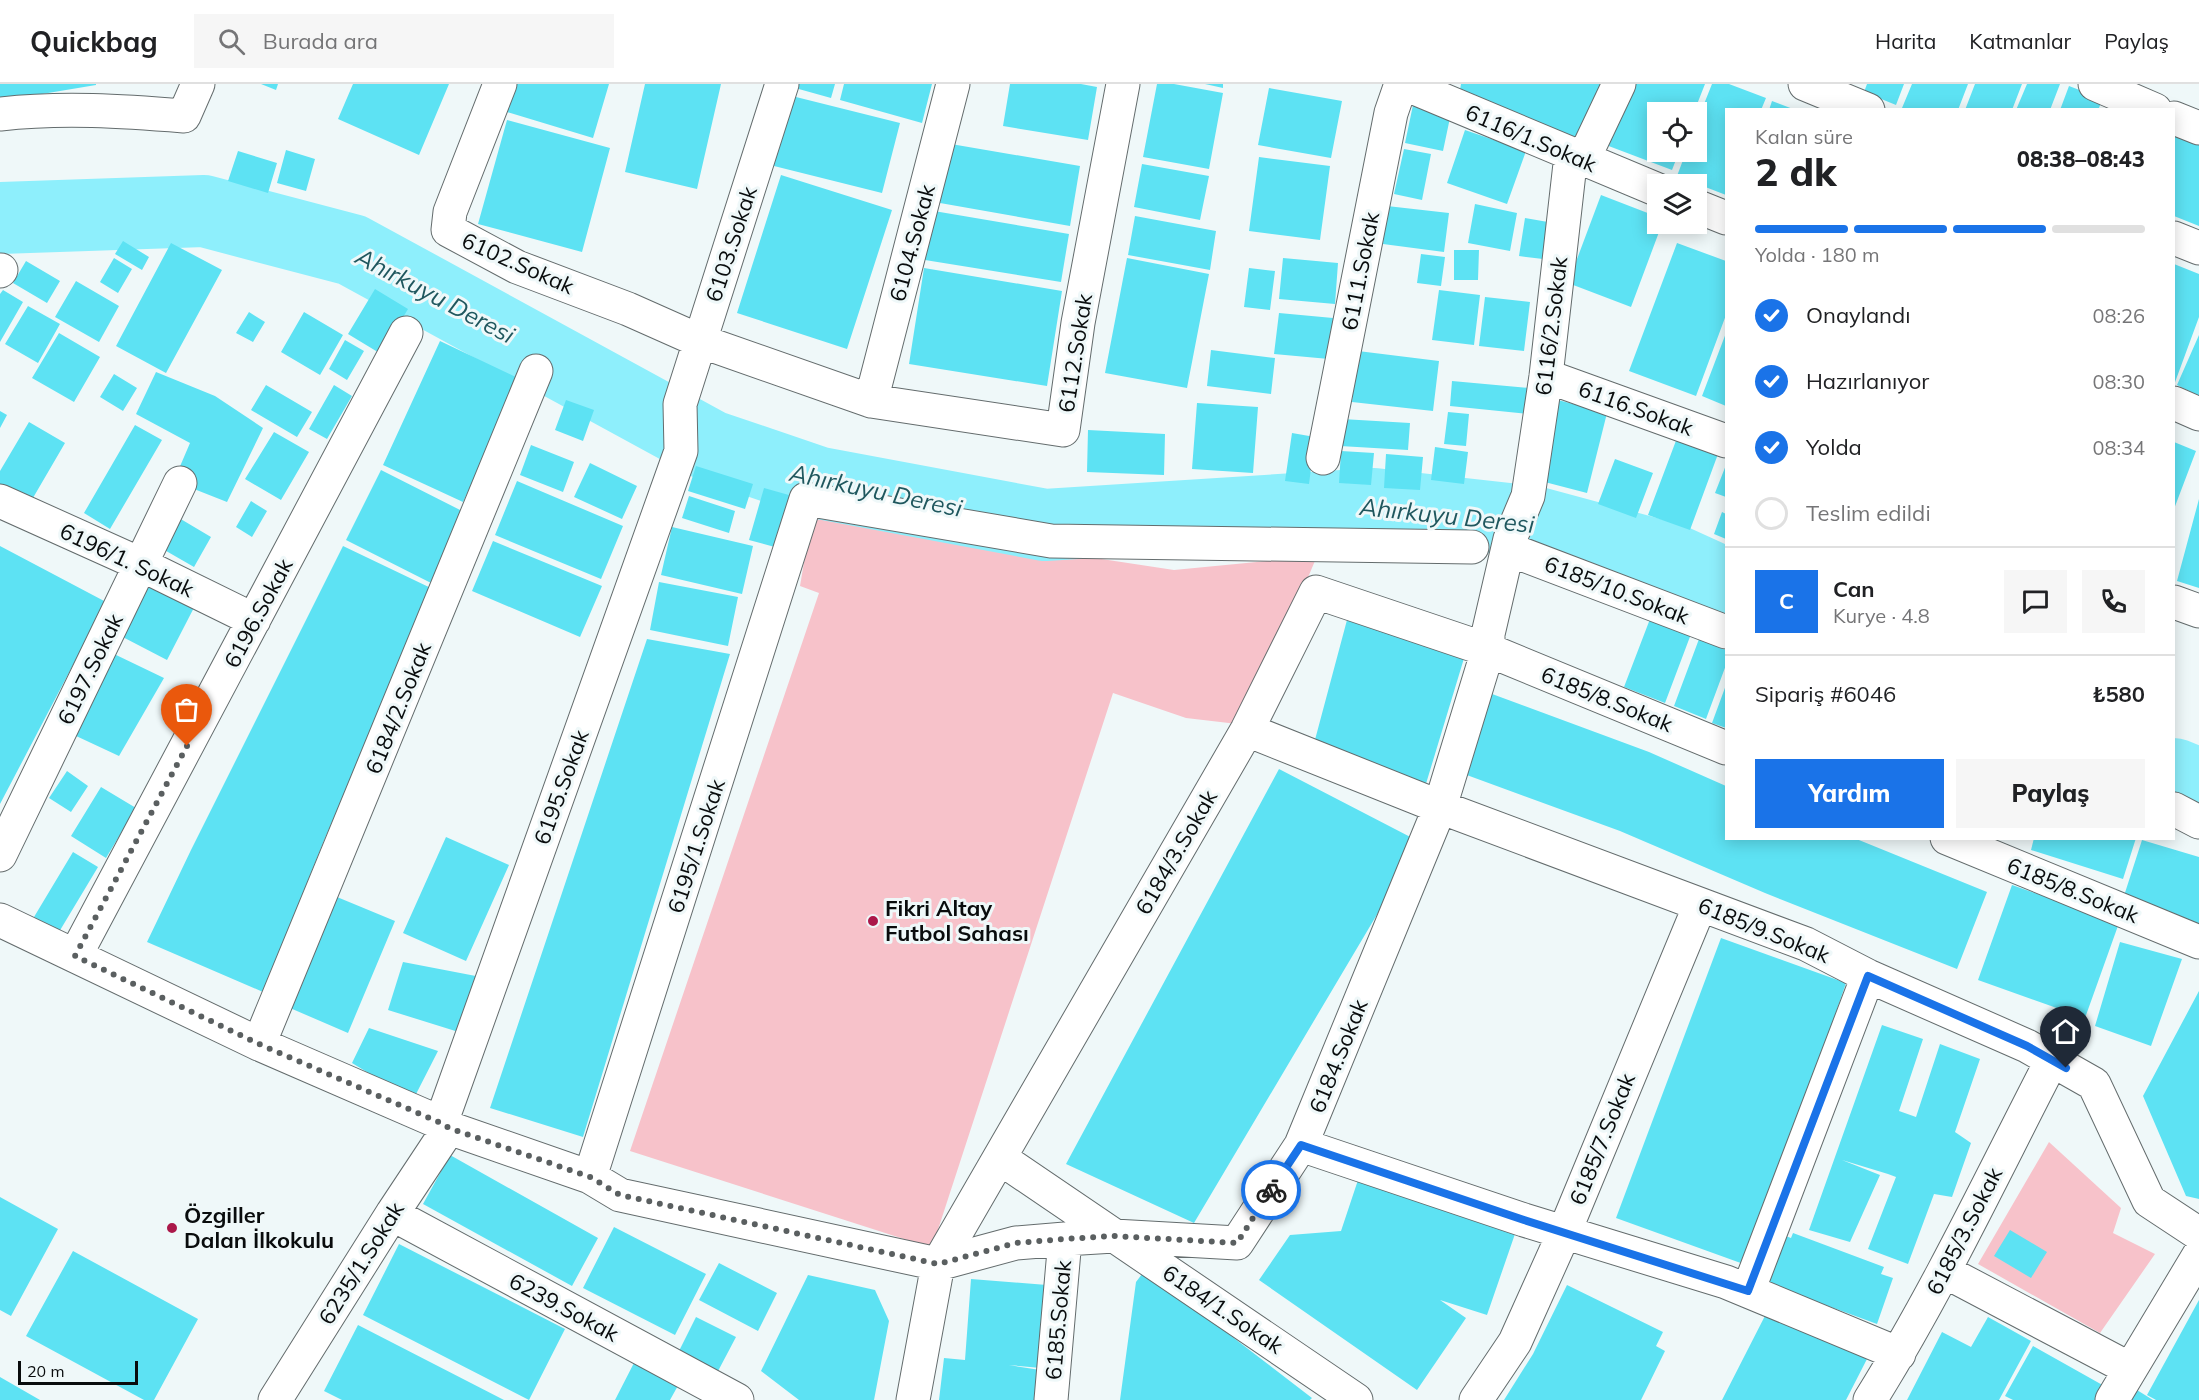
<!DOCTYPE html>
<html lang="tr">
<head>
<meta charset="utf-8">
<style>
  body { margin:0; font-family:Mulish,sans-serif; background:#f6f6f6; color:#202124; height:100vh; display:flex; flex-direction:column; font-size:22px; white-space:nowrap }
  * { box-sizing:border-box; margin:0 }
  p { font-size:20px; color:#757577 }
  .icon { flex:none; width:33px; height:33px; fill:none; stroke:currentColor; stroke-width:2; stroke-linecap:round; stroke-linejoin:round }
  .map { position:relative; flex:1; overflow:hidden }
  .drawer { position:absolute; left:1725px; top:24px; width:450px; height:732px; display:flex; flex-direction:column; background:#fff; border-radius:0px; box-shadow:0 3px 15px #0003 }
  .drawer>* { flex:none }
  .tools { position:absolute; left:1647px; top:18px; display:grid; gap:12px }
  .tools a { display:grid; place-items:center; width:60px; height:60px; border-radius:0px; background:#fff; box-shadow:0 3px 15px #0003; font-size:30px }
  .scale { position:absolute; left:18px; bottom:15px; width:120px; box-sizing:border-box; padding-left:6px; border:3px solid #090c0d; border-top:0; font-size:16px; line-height:21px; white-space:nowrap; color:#090c0d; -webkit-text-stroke:4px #eff8f9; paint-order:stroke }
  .pin { position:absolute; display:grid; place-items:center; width:51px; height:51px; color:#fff; margin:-62px -26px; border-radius:50% 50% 50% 0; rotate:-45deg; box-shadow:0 0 6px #0007 }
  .pin .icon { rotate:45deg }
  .courier { position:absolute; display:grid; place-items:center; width:60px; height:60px; margin:-30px; border:4px solid #1a73e8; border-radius:50%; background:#fff; color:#222; box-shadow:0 2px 8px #0007 }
  .summary em { font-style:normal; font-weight:800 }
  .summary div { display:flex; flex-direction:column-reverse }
  .summary { display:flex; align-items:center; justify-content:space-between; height:102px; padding:0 30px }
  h1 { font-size:39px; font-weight:800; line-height:45px }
  .bar { display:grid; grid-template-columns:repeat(4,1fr); gap:9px 6px; align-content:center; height:72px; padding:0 30px }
  .bar i { height:8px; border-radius:4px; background:#e0e0e0 }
  .bar .active { background:#1a73e8 }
  .bar p { grid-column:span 4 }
  .line { display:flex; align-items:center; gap:15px; padding:0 30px; border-top:2px solid #e0e0e0 }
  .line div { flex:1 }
  .round { display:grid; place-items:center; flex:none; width:63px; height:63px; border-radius:0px; background:#f6f6f6 }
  ol { padding:0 30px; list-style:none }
  li { display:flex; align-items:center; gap:18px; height:66px }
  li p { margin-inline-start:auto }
  li .icon { padding:6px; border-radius:50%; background:#1a73e8; color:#fff; stroke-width:4 }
  li:last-child { color:#757577 }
  li i { width:33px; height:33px; border:3px solid #e0e0e0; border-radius:50% }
  .primary-button { display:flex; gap:12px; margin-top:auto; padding:12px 30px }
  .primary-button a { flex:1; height:69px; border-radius:0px; background:#1a73e8; color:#fff; font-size:24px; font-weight:800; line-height:69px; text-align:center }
  .primary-button a+a { background:#f6f6f6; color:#202124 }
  header { display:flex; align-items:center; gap:36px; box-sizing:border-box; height:84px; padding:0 30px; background:#fff; border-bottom:2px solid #e0e0e0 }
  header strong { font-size:28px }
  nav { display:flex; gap:33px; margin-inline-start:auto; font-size:21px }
  .search { width:420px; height:54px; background:#f6f6f6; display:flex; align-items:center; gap:15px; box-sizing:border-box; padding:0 21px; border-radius:0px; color:#757577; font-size:22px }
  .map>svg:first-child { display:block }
  .green { fill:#f7c2ca }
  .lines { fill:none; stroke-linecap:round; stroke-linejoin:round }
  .river { stroke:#8eeffc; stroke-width:72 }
  .building { fill:#5de2f3 }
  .minor-casing { stroke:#646c6d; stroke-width:35 }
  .minor { stroke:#fff; stroke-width:33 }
  .done { stroke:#5a5f60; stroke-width:6; stroke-dasharray:0 10.8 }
  .route { stroke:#1a73e8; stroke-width:8 }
  .poi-dot { fill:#ab184a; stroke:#eff8f9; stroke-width:2 }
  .labels { text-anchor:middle; stroke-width:6; stroke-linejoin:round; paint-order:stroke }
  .street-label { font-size:22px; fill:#090c0d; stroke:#eff8f9 }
  .poi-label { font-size:22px; font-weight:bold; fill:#090c0d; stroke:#eff8f9; text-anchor:start }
  .water-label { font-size:24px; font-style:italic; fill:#1f575e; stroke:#eff8f9 }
</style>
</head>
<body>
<header>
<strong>Quickbag</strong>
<div class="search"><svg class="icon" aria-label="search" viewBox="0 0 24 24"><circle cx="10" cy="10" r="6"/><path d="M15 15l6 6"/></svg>Burada ara</div>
<nav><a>Harita</a><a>Katmanlar</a><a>Paylaş</a></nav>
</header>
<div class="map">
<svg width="2199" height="1316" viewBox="0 0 2199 1316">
  <rect width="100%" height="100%" fill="#eff8f9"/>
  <!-- green -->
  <path class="green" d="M812 431 1174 486 1317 472 1246 641 1186 634 1113 609 932 1164 630 1067 819 509 800 502Z
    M2049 1058 2121 1124 2113 1149 2155 1170 2100 1249 1978 1180Z"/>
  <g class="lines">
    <!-- river -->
    <path class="river" d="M0 134 204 127 352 166 711 362 820 399 1045 441 1374 420 1534 438 1671 475 1726 500
      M2174 690 2199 700"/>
  </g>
  <!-- building -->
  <path class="building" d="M0 0H96V1L0 17Z
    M261 0H278L276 6Z
    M353 0H449L419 71 338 35Z
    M517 0H609L593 54 507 28Z
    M645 0H721L697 105 625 88Z
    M788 0H835L831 14 788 2Z
    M844 0H932L922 39 840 16Z
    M1010 0H1081L1097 3 1088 56 1003 42Z
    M1157 0H1174L1223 9 1209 85 1143 73Z
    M1205 0H1223V4Z
    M1461 0H1605L1586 59 1460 6Z
    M1629 0H1705L1694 28H1658V68H1679L1672 86 1606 61Z
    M1712 0H1729L1766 14 1761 26H1726V111L1677 92 1686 68H1696V40Z
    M1867 0H1904L1896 21 1864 8Z
    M1912 0H1968L1958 26H1906L1902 24Z
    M1975 0H2022L2012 26H1965Z
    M2027 0H2060L2050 26H2016Z
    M2069 2 2103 15 2098 26H2060Z
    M1269 4 1342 17 1331 74 1258 61Z
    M788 11 900 39 882 109 770 81Z
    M1772 17 1793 25V26H1769Z
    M1413 21 1451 29 1443 67 1405 59Z
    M507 36 610 64 582 168 478 140Z
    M2174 43 2199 53V142L2174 132Z
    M1465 46 1526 67 1507 120 1447 99Z
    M951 60 1080 82 1070 142 940 119Z
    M1404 65 1431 70 1422 116 1394 110Z
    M286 66 315 75 306 107 277 99Z
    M238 67 277 79 268 109 228 97Z
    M1259 73 1330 82 1320 156 1249 147Z
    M1142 80 1209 92 1200 136 1134 123Z
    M781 91 892 126 847 265 737 229Z
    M1601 111 1658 133V140H1662L1631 223 1568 199Z
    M1475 120 1517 129 1510 167 1468 159Z
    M1387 122 1449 129 1444 168 1383 160Z
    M934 127 1069 150 1061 198 925 176Z
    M1135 132 1216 147 1210 186 1128 171Z
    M1525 134 1548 138 1543 175 1519 172Z
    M123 157 149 173 142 186 115 170Z
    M171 159 222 186 166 289 116 262Z
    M1677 159 1726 177V231L1696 312 1629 287Z
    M1454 166H1479L1478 196H1454Z
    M1421 170 1445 173 1441 202 1417 199Z
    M114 174 132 185 118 209 100 198Z
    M1127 174 1209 190 1187 304 1105 289Z
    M1283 174 1338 179 1335 220 1279 215Z
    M26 177 60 197 47 219 13 199Z
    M2174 180 2199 190V233L2174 301Z
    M924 184 1062 207 1047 302 909 280Z
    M1249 184 1275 187 1270 226 1244 223Z
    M76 197 119 222 99 258 55 233Z
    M375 205 408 225 381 270 348 250Z
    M3 206 23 218 0 258V210Z
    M1439 206 1480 211 1474 261 1432 256Z
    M1485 213 1530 218 1524 267 1479 262Z
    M28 222 60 240 38 279 5 260Z
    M249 228 265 238 253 258 236 249Z
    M304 228 343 251 320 291 281 268Z
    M1279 229 1333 234 1329 275 1274 270Z
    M59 249 100 273 74 318 32 294Z
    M1726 249V322L1702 312Z
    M2199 251V312L2177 301Z
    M345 256 364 267 347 296 329 285Z
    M440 257 520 295 463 418 383 381Z
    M1211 266 1275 274 1271 310 1207 302Z
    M1358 267 1439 277 1433 327 1352 318Z
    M156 288 215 312 263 344 227 418 194 405 178 387 190 359 136 330Z
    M114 290 137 304 123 327 100 313Z
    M1452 297 1530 304 1528 330 1450 322Z
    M266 301 312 328 297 353 251 326Z
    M334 301 352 312 327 355 309 345Z
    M566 316 594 326 583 357 555 346Z
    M1558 316 1607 329 1587 409 1537 396Z
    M1197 319 1258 323 1253 389 1192 385Z
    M0 327 7 331 0 344Z
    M1448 328 1469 330 1466 362 1444 360Z
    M1342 335 1410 339 1408 366 1340 362Z
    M29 338 65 359 30 419 0 402V387Z
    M135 341 162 356 110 445 84 429Z
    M1088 346 1165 350 1164 391 1087 388Z
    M274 348 309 368 281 416 245 395Z
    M1292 349 1315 353 1309 400 1285 397Z
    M1677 354 1718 370 1690 446 1648 431Z
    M2174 358 2196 367 2174 425Z
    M531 361 574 378 563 408 520 391Z
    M1435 363 1468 368 1464 400 1431 396Z
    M1341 367 1374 369 1371 401 1339 399Z
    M1386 370 1423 373 1420 406 1384 404Z
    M1615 375 1653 389 1636 434 1598 420Z
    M590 379 637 402 622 435 574 413Z
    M1726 381V413L1715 409Z
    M696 382 753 400 745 425 688 407Z
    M381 386 470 431 435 501 346 456Z
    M517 397 623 442 601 495 495 451Z
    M764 404 796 413 782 465 749 456Z
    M689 412 735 427 729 449 682 434Z
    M2199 415V504L2177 497Z
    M251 417 267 427 252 453 236 443Z
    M1722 428 1726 430V455L1714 450Z
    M179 434 211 453 194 483 161 464Z
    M672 443 753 462 742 510 661 491Z
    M493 457 602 502 580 553 472 507Z
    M0 462 106 518 0 720Z
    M343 462 435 506 404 572 325 754 263 908 147 858 191 766Z
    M149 485 200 512 167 576 115 549Z
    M659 498 738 513 728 562 650 546Z
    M1650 535 1691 550 1665 619 1624 603Z
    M1347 536 1465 571 1425 703 1312 667Z
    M647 555 730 570 583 1053 490 1024Z
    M1699 555 1726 566V581L1706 635 1674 622Z
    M112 569 164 594 119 672 74 651Z
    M1726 601V644L1712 639Z
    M1484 607 1649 668 1726 702V754H1854L1987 808 1957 885 1765 809 1620 747 1464 690Z
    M1279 685 1420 758 1194 1139 1066 1080Z
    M67 687 88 702 71 728 49 714Z
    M101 703 136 724 106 774 71 752Z
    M446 753 509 781 466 877 403 849Z
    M2034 754H2136L2123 795 2031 766Z
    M2142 756 2199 773V840L2122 818Z
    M73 768 98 783 59 848 34 833Z
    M2012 801 2119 839 2085 934 1978 896Z
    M337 813 395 837 348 949 290 924Z
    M1721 854 1846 899 1749 1182 1616 1134Z
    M2120 858 2182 875 2151 962 2095 942Z
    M403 878 481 893 465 950 388 926Z
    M2199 907V1115L2186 1112 2143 1012Z
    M1882 941 1923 955 1899 1027 1916 1033 1940 960 1980 975 1955 1048 1971 1059 1952 1113 1934 1110 1908 1180 1868 1165 1896 1093 1888 1090 1842 1076 1880 1091 1850 1158 1809 1146Z
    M369 944 438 967 413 1016 352 979Z
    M450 1071 598 1154 572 1202 423 1120Z
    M1359 1093 1516 1147 1487 1231 1440 1216 1466 1234 1417 1306 1259 1196 1290 1151 1341 1147Z
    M0 1113 58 1145 11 1232 0 1226Z
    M614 1143 706 1190 675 1251 583 1204Z
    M2010 1146 2047 1168 2031 1194 1994 1172Z
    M1775 1148 1791 1154 1793 1149 1884 1183 1881 1190 1893 1194 1877 1240 1758 1196Z
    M399 1160 565 1245 529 1316 363 1231Z
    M73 1167 198 1235 154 1316H144L26 1252Z
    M719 1179 777 1209 758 1247 699 1216Z
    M1145 1186 1312 1314 1310 1316H1120L1136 1198Z
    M808 1191 875 1206 889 1237 874 1316H799L761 1287Z
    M971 1195 1047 1201 1041 1284 1009 1281 1040 1286 1036 1316H939L944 1274 965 1276Z
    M1567 1201 1663 1248 1656 1262 1665 1267 1641 1316H1504L1533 1270Z
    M2199 1216V1316H2156L2147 1311Z
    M1769 1224 1867 1275 1846 1316H1722Z
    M696 1233 736 1253 717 1289 678 1269Z
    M1988 1233 2031 1257 1999 1316H1907L1942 1248 1971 1263Z
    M358 1241 504 1316H342L324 1307Z
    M2033 1262 2106 1303 2099 1316H2013L2005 1312Z
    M636 1275 680 1298 670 1316H615Z
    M0 1293 40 1316H0Z
    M2132 1303 2145 1311 2153 1316H2124Z"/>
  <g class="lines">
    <!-- minor casing -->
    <g class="minor-casing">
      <path id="minor" d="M500 0 450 128 448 146 517 183 628 225 700 257 871 317 1063 346 1078 239 1123 0
        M1405 0 1658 106
        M1805 0 1868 26
        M2095 0 2155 26
        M0 30C62 23 123 27 184 32L198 0
        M2174 34 2199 44
        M1583 76 1619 0
        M1696 122 1726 134
        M2174 154 2199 164
        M0 187 1 186
        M1546 292 1726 357
        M871 317 953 0
        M2174 319 2199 330
        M1323 374 1391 29 1401 0
        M0 417 140 480 254 536
        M1508 465 1726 548
        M2174 518 2199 527
        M1247 646 1440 723 1806 860 1868 892 2027 962 2094 1000 2149 1117 2199 1150
        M2174 725 2199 738
        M1947 754 2199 858
        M0 771 180 399
        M0 836 259 960 441 1039 449 1044 590 1093 620 1111 938 1180 1016 1159 1065 1155 1114 1152 1237 1159 1301 1061 1440 723 1488 566V550L1510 455 1528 412 1546 292 1571 71
        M75 872 406 249
        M259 960 536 287
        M441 1039 681 367 680 320 782 0
        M1301 1061 1524 1136 1726 1198 1899 1270
        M1000 1074 1356 1316
        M590 1093 806 415 1051 457 1472 463
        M392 1130 737 1316
        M1944 1187 2130 1285
        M1748 1207 1868 892
        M275 1316 392 1130 449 1044
        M913 1316 938 1180 1247 646 1316 508 1488 566 1726 664
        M1051 1316 1065 1155
        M1476 1316 1515 1258 1564 1149 1700 821
        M1870 1316C1938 1207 1993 1090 2052 976
        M2112 1316 2199 1171"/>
    </g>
    <!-- minor -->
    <use href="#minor" class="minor"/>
  </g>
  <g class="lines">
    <!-- done -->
    <path class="done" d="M187 662 75 872 259 960 441 1039 449 1044 590 1093 620 1111 938 1180 1016 1159 1065 1155 1114 1152 1237 1159 1271 1106"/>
    <!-- route -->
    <path class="route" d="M1271 1106 1301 1061 1524 1136 1748 1207 1868 892 2027 962 2066 984"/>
  </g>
  <!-- markers -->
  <g class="poi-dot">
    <circle cx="873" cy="837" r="6"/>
    <circle cx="172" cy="1144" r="6"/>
  </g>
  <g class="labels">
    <!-- street labels -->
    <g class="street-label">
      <text transform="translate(1531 54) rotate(23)" y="8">6116/1.Sokak</text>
      <text transform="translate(912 159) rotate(-75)" y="8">6104.Sokak</text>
      <text transform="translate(731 160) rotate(-72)" y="8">6103.Sokak</text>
      <text transform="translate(518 179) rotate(24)" y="8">6102.Sokak</text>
      <text transform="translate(1360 187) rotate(-79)" y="8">6111.Sokak</text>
      <text transform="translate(1551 242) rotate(-83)" y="8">6116/2.Sokak</text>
      <text transform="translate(1075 269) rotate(-81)" y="8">6112.Sokak</text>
      <text transform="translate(1636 324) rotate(20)" y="8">6116.Sokak</text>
      <text transform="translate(127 476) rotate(25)" y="8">6196/1. Sokak</text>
      <text transform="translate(1617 506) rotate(21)" y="8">6185/10.Sokak</text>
      <text transform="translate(258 529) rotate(-62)" y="8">6196.Sokak</text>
      <text transform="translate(90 585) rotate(-64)" y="8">6197.Sokak</text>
      <text transform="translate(1607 615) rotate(22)" y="8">6185/8.Sokak</text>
      <text transform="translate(398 624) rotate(-68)" y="8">6184/2.Sokak</text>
      <text transform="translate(561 703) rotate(-70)" y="8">6195.Sokak</text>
      <text transform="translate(696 762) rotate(-72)" y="8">6195/1.Sokak</text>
      <text transform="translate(1176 768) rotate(-60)" y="8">6184/3.Sokak</text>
      <text transform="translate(2073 806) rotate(22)" y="8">6185/8.Sokak</text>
      <text transform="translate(1764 846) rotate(22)" y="8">6185/9.Sokak</text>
      <text transform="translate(1338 972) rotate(-68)" y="8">6184.Sokak</text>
      <text transform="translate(1602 1055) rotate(-68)" y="8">6185/7.Sokak</text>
      <text transform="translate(1964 1147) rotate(-63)" y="8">6185/3.Sokak</text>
      <text transform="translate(361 1179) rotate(-58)" y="8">6235/1.Sokak</text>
      <text transform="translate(564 1223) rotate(28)" y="8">6239.Sokak</text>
      <text transform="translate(1223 1225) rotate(34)" y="8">6184/1.Sokak</text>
      <text transform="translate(1058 1236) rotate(-85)" y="8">6185.Sokak</text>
    </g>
    <!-- poi labels -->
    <g class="poi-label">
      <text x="885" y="832">Fikri Altay<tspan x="885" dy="25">Futbol Sahası</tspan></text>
      <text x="184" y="1139">Özgiller<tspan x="184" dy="25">Dalan İlkokulu</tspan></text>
    </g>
    <!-- water labels -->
    <g class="water-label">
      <text transform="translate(435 212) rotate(28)" y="8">Ahırkuyu Deresi</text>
      <text transform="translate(876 407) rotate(12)" y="8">Ahırkuyu Deresi</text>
      <text transform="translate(1447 432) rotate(6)" y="8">Ahırkuyu Deresi</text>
    </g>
  </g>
</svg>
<div class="tools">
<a><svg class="icon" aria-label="locate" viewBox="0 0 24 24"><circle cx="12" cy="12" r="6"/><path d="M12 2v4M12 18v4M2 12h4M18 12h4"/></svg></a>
<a><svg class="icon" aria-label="layers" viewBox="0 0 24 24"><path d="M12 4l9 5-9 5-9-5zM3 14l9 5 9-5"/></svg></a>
</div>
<div class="scale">20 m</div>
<div class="pin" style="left:187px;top:662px;background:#ea580c"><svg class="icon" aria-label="bag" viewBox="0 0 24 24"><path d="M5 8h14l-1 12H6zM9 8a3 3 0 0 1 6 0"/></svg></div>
<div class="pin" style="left:2066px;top:984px;background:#1f2937"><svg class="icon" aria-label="home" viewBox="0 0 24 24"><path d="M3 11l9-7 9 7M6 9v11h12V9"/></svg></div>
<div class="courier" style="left:1271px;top:1106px"><svg class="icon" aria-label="bike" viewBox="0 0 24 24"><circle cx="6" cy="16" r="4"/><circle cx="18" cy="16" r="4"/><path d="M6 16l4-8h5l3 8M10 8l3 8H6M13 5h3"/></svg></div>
<section class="drawer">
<div class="summary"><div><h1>2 dk</h1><p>Kalan süre</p></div><em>08:38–08:43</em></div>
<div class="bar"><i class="active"></i><i class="active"></i><i class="active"></i><i></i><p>Yolda · 180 m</p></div>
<ol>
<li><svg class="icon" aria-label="check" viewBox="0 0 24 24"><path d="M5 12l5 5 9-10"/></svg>Onaylandı<p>08:26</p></li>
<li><svg class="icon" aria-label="check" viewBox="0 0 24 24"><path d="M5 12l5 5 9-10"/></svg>Hazırlanıyor<p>08:30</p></li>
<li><svg class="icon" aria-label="check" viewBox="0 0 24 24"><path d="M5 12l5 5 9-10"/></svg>Yolda<p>08:34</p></li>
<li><i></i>Teslim edildi</li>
</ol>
<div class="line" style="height:108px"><b class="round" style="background:#1a73e8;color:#fff">C</b><div><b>Can</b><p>Kurye · 4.8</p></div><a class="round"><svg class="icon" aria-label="chat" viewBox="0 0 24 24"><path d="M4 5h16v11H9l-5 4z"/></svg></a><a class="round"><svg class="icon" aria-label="phone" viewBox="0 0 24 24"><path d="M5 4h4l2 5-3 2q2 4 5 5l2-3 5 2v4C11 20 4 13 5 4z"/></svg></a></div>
<div class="line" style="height:78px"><div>Sipariş #6046</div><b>₺580</b></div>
<div class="primary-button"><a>Yardım</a><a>Paylaş</a></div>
</section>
</div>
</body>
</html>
